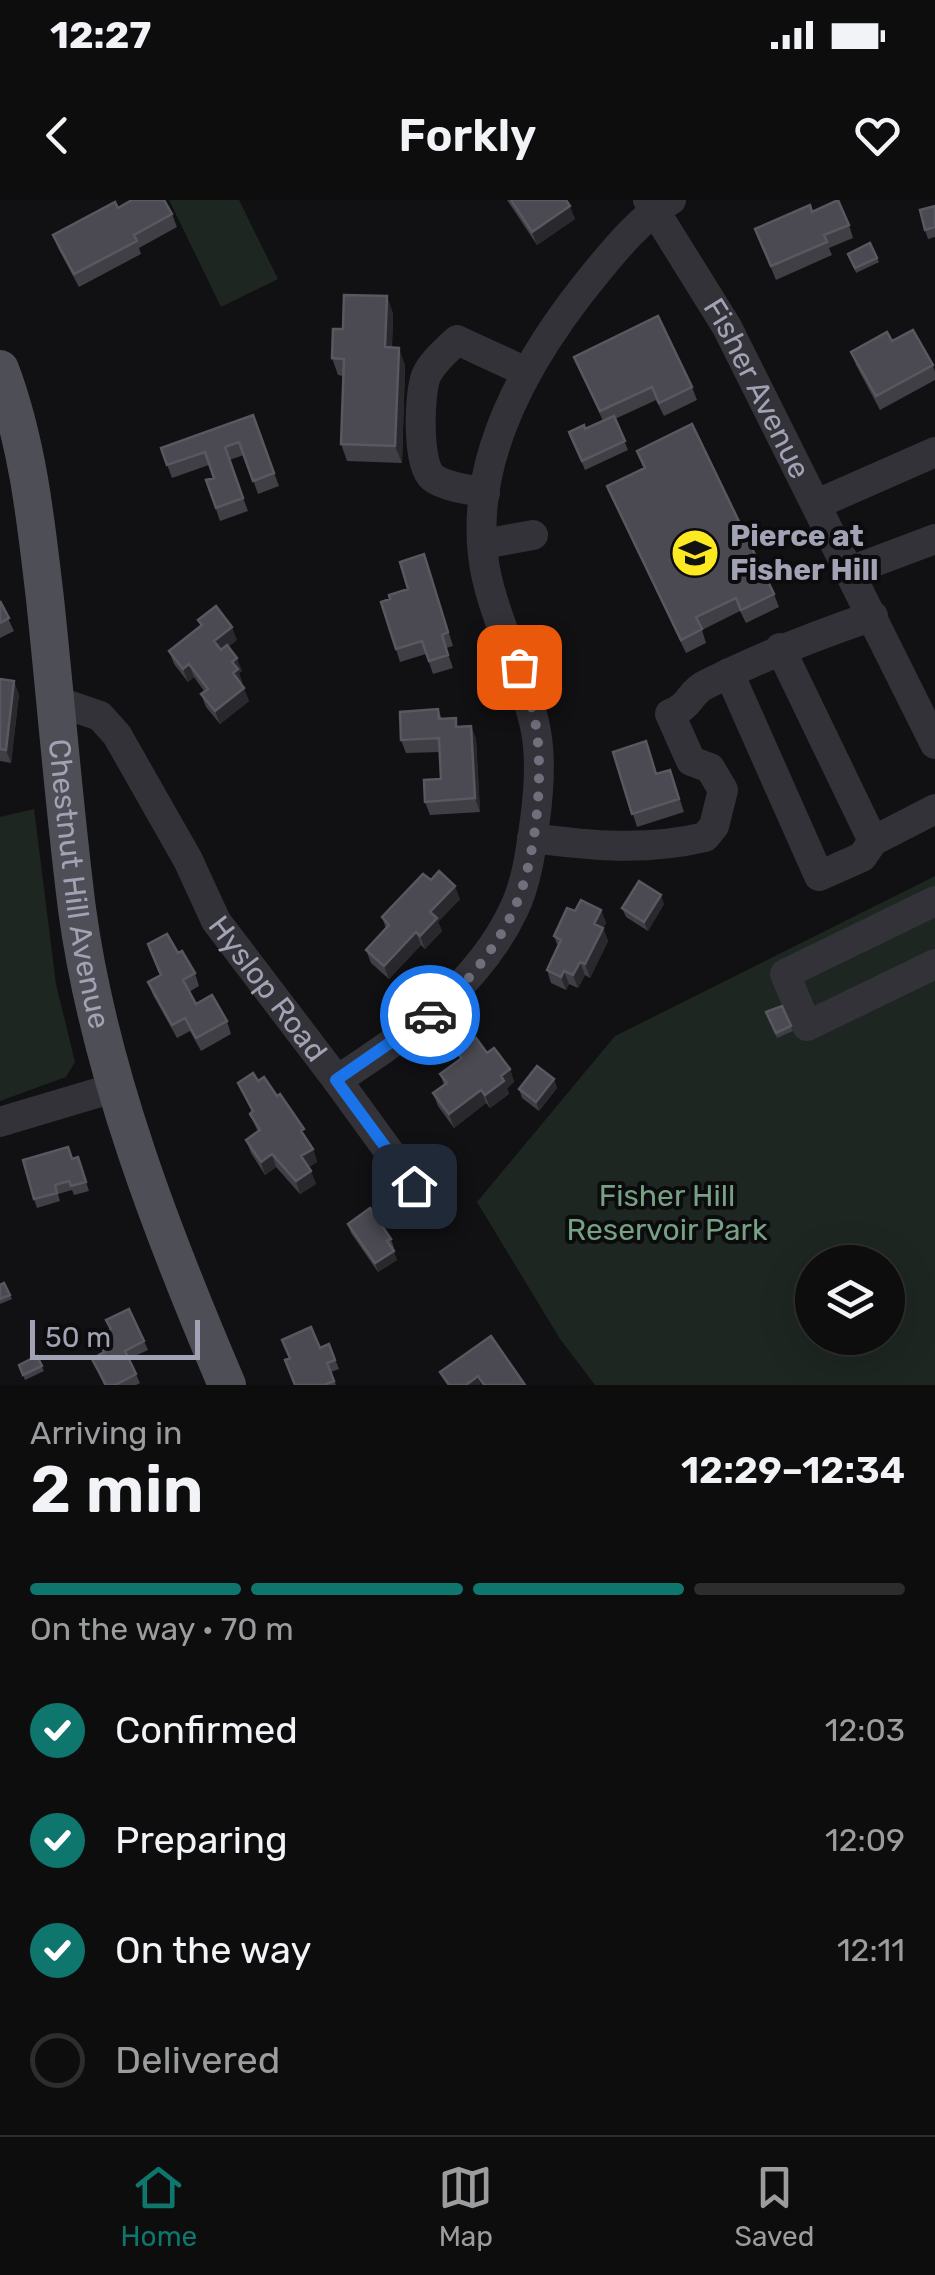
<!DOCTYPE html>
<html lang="en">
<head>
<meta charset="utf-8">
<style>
  body { margin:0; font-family:Rubik,sans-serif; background:#161617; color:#f1f3f6; height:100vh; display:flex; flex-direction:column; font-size:38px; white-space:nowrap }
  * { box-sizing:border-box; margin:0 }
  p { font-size:32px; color:#9a9c9e }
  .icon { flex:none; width:55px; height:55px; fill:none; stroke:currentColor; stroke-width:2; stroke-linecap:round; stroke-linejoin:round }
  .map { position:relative; height:1185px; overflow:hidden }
  .drawer { display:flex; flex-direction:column; background:#0d0d0e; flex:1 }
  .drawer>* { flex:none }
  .fabs { position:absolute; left:795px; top:1045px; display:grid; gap:20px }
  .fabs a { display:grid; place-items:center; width:110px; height:110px; border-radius:50%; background:#0d0d0e; box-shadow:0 10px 40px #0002,0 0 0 2px #2d2d2e; font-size:50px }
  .scale { position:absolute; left:30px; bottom:25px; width:170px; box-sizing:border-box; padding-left:10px; border:5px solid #a1a3b4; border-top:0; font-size:28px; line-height:35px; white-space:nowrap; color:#a1a3b4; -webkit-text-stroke:8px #0c0c0e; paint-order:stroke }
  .pin { position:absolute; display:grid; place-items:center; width:85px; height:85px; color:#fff; margin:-42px; border-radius:20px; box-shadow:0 5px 15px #0006 }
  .courier { position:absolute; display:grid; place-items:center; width:100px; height:100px; margin:-50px; border:8px solid #1a73e8; border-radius:50%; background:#fff; color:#222; box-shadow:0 2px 12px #0007 }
  .overview em { font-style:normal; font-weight:600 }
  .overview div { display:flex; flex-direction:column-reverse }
  .overview { display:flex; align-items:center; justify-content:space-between; height:170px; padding:0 30px }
  h1 { font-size:65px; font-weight:600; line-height:75px }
  .bar { display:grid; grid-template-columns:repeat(4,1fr); gap:15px 10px; align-content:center; height:120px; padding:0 30px }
  .bar i { height:12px; border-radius:8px; background:#2d2d2e }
  .bar .active { background:#0f766e }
  .bar p { grid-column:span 4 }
  ol { padding:0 30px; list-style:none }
  li { display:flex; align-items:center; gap:30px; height:110px }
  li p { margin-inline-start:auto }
  li .icon { padding:10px; border-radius:50%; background:#0f766e; color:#fff; stroke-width:4 }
  li:last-child { color:#9a9c9e }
  li i { width:55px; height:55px; border:5px solid #2d2d2e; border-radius:50% }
  .status { display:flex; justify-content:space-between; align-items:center; height:70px; padding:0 50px; background:#0d0d0e; direction:ltr }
  .status svg { height:28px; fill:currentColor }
  header { display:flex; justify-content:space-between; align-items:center; height:130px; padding:0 30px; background:#0d0d0e; font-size:45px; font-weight:600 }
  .dock { display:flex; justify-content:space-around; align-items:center; height:140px; border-top:2px solid #2d2d2e; background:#0d0d0e; font-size:28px; color:#9a9c9e }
  .dock a { display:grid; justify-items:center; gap:5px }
  .dock .active { color:#0f766e }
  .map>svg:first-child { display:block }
  .green { fill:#1d2620; fill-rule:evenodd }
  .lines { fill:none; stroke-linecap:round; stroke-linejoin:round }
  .minor { stroke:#323238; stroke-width:30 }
  .major { stroke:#4e4e57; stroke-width:38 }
  .wall { fill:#403f46 }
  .shaded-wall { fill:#29282d }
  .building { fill:#4b4a52; stroke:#585861; stroke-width:2.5 }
  .done { stroke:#6f707c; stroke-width:10; stroke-dasharray:0 18 }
  .route { stroke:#1a73e8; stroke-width:12 }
  .labels { text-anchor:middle; stroke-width:8; stroke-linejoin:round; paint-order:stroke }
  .street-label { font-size:30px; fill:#a1a3b4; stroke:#0c0c0e }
  .poi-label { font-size:30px; font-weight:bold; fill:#a1a3b4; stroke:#0c0c0e; text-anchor:start }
  .park-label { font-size:30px; fill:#77a184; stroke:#0c0c0e }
</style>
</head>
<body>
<div class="status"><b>12:27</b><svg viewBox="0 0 49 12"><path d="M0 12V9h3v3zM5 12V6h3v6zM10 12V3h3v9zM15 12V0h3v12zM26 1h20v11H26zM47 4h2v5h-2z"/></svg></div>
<header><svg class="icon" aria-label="back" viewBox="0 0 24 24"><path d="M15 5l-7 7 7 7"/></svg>Forkly<svg class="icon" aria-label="heart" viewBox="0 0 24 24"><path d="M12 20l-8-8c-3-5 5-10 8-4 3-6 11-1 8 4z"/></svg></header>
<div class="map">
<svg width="935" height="1185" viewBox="0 0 935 1185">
  <rect width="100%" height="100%" fill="#111113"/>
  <!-- green -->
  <path class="green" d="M169 0H239L278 79 221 107Z
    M34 609 56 784 75 862 66 877 0 901V617Z
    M935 676V1185H595L560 1139 477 1002 615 836ZM812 1062H888V1138H812Z"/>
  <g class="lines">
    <!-- minor -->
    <g class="minor">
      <path id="s1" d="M648 0 727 127 935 544"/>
      <path d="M485 293C469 289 444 287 432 277 417 264 419 194 426 176 432 162 446 151 457 140L526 172"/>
      <path d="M817 304 935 252"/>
      <path d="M483 344 533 335"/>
      <path d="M850 371 935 339"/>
      <path d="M780 448 873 641 935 609"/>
      <path d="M729 473 819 676 862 657 873 641"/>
      <path id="s2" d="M56 501 100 516 117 535 188 660 216 721 337 880C407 835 478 786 514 709 527 682 531 649 535 620 539 590 542 553 534 522 522 469 488 406 483 355 471 251 532 151 595 74 617 47 641 18 671 0"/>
      <path d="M532 638C591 646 647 651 705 637L714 626 723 590 710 568 691 561 670 514C692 505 689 493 705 485 760 457 814 436 873 416"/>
      <path d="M935 701 785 774 807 826 935 764"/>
      <path d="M337 880 414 986"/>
      <path d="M0 922 117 887"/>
    </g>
    <!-- major -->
    <path class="major" id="s3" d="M0 169C28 243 36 322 45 399 56 502 64 606 77 709 99 871 163 1035 227 1185"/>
  </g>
  <!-- wall -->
  <path class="wall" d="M507 0H566L575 19 537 45Z
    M935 6V37L928 39 925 30Z
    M118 8 172 14 177 27 139 48 141 54 79 87 58 48 53 35Z
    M812 12 849 25 853 38 829 48 832 55 776 80 755 29Z
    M870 43 879 62 856 73 848 54Z
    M393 113 392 148 405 165 402 263 347 261 341 244 343 176 338 175 332 158 343 129Z
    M892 141 933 165 935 172V180L880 210 856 165 851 152Z
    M574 157 692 187 697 200 664 216 656 200 615 219 628 250 585 270 573 241 585 229 603 221Z
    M253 215 279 286 258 294 244 255 229 260 248 311 220 321 206 280 214 278 209 265 172 278 161 248Z
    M637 251 774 394 779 407 746 423 740 411 702 430 706 443 686 453 612 299 607 286 644 269Z
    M424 354 453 446 446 448 453 468 433 474 426 454 400 462 381 402 390 399 408 389Z
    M0 401 14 431 0 438Z
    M198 420 237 440 228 447 242 471 239 473 242 482 241 483 249 501 220 524 206 507 201 494 204 491 194 477 188 482 174 464 169 451 201 427Z
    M0 479 19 494 11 563 0 561Z
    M438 509 442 519 459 527 471 526 476 539 480 612 430 615 425 602 441 579 440 552 406 553 401 540Z
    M613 552 657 574 670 570 684 612 637 627Z
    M431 680 460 699 438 722 442 731 425 749 421 745 389 779 371 763 366 750 386 729 382 717Z
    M664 704 648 731 626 717 622 708Z
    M601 710 606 723 603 728 608 741 590 778 585 775 578 788 569 784 566 790 551 783 547 770 558 747 554 736 575 711Z
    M178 753 195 773 199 786 189 792 196 804 227 821 231 834 201 851 190 831 177 838 153 795 148 782 160 775Z
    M782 806 793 831 777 838 766 812Z
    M457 852 487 853 510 869 514 882 507 888 509 894 490 908 486 903 454 928 438 906 433 893 444 885 440 874 460 860Z
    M554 879 557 888 539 911 522 898 519 889Z
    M238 883 308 942 313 949 317 962 309 967 316 984 300 994 276 967 265 975 251 953 246 940 258 932 250 914 252 912Z
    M78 957 89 991 74 995 72 990 58 994 60 1001 37 1008 34 999 73 959Z
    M348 1024 391 1039 394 1048 392 1049 397 1060 378 1072 351 1033Z
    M4 1083 12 1099 0 1104V1085Z
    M106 1120 144 1141 148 1150 129 1159 140 1183 136 1185H104L96 1167 92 1159 103 1153 96 1137 110 1130Z
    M329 1144 339 1169 331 1172 336 1185H295L320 1148Z
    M37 1156 44 1171 25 1180 19 1165Z"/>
  <!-- shaded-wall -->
  <path class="shaded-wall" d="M570 6 575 19 537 45 532 32Z
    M387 96 393 113 391 164 385 147Z
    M399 148 405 165 402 263 395 246Z
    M232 427 237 440 218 454 214 441Z
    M237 458 242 471 239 473 242 482 238 486 233 473 232 462Z
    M189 464 194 477 188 482 183 469Z
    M14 481 19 494 11 563 6 550Z
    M244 488 249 501 220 524 215 511Z
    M471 526 476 539 480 612 475 598Z
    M455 686 460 699 438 722 442 731 425 749 420 736 430 712Z
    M661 695 664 704 648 731 644 722Z
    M601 710 606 723 603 728 608 741 590 778 585 764 594 724Z
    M416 732 421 745 389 779 384 766Z
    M580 762 585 775 578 788 573 775Z
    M564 771 569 784 566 790 561 777Z
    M510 869 514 882 507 888 509 894 490 908 485 895 501 876Z
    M554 879 557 888 539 911 536 902Z
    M481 890 486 903 454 928 449 914Z
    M313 949 317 962 306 969 301 956Z
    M272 954 276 967 265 975 261 962Z
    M311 971 316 984 300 994 296 981Z
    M394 1051 397 1060 378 1072 375 1063Z
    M478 1176 481 1185H466Z"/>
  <!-- building -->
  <path class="building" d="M132 0H164L172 14 134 35 137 41 74 74 53 35 115 2 118 8Z
    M511 0H566L570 6 532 32Z
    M838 0 849 25 824 35 827 42 771 66 755 29 810 5 812 12Z
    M935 6V27L925 30 920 10Z
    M870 43 877 58 855 68 848 54Z
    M344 95 387 96 385 147 399 148 395 246 341 244 344 159 332 158 333 129H343Z
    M658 116 692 187 659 203 652 187 600 211 574 157Z
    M913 130 933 165 876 196 851 152 887 132 892 141Z
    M253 215 274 273 253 281 239 242 225 247 243 298 216 308 206 280 214 278 205 252 167 265 161 248Z
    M614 216 625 241 582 261 569 232 584 225 585 229Z
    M692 224 774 394 741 410 736 398 696 417 702 429 681 440 607 286 645 268 637 251Z
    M424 354 448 432 442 435 448 455 429 461 422 441 396 449 381 402 390 399 389 395 408 389 400 362Z
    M0 401 9 418 0 423Z
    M216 406 232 427 214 441 221 450 227 445 237 458 232 462 238 469 233 473 244 488 215 511 201 494 208 489 189 464 183 469 169 451 202 425 198 420Z
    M0 479 14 481 6 550 0 549Z
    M438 509 439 519 456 518V527L471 526 475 598 425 602 424 580 441 579 439 538 401 540 400 512Z
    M646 541 656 574 670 570 679 599 632 614 613 552Z
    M439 671 455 686 430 712 437 718 420 736 416 732 384 766 366 750 389 725 382 717 423 674 431 680Z
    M639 681 661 695 644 722 622 708Z
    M581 700 601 710 594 724 603 728 585 764 580 762 573 775 564 771 561 777 547 770 561 740 554 736 567 708 575 711Z
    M167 734 178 753 182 751 195 773 183 780 196 804 212 795 227 821 196 838 185 818 172 825 148 782 161 775 148 744Z
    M782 806 791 826 776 833 766 812Z
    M476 838 487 853 494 848 510 869 501 876 504 881 485 895 481 890 449 914 433 893 447 883 440 874 462 858 457 852Z
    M537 866 554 879 536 902 519 889Z
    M253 873 258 881 264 877 277 896 280 894 304 929 301 931 313 949 301 956 311 971 296 981 272 954 261 962 246 940 260 930 250 914 253 911 238 883Z
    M68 947 72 959 78 957 86 982 71 986 69 981 55 985 57 993 34 999 23 960Z
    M370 1008 391 1039 387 1041 394 1051 375 1063 348 1024Z
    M4 1083 10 1095 0 1099V1085Z
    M129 1109 144 1141 125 1151 136 1174 115 1185H106L92 1159 104 1152 96 1137 111 1129 106 1120Z
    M311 1127 320 1148 329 1144 335 1160 327 1163 334 1181 324 1185H295L285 1160 290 1158 282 1140Z
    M491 1136 525 1185H484L478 1176 466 1185H449L440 1172Z
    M37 1156 42 1166 23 1175 19 1165Z"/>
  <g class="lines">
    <!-- done -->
    <path class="done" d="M430 815C465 787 497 748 515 707 536 659 544 578 536 526 532 506 525 486 519 467"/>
    <!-- route -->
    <path class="route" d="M414 986 336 880 430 815"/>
  </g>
  <!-- icons -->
  <defs>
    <g id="school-disc" transform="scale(2.5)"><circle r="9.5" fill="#fce91f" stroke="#0c0c0e"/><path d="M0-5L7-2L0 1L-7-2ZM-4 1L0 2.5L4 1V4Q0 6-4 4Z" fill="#111"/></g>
  </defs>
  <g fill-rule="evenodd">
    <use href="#school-disc" x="695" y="353"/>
  </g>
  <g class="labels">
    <!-- street labels -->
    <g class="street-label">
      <text dy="10" stroke="none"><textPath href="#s1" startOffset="218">Fisher Avenue</textPath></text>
      <text dy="10" stroke="none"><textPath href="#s3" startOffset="522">Chestnut Hill Avenue</textPath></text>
      <text dy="10" stroke="none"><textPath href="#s2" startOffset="368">Hyslop Road</textPath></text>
    </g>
    <!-- poi labels -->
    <g class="poi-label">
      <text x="730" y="346">Pierce at<tspan x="730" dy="34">Fisher Hill</tspan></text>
    </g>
    <!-- park labels -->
    <g class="park-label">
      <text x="667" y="1006">Fisher Hill<tspan x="667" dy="34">Reservoir Park</tspan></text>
    </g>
  </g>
</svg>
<div class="fabs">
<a><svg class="icon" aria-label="layers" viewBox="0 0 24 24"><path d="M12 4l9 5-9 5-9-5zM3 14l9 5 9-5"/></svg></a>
</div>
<div class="scale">50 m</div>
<div class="pin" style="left:519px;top:467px;background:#ea580c"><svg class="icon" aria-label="bag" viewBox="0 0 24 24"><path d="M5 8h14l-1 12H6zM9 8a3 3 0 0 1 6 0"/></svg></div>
<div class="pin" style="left:414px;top:986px;background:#1f2937"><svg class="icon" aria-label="home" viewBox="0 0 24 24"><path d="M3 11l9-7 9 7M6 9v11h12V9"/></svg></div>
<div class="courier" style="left:430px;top:815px"><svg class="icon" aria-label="car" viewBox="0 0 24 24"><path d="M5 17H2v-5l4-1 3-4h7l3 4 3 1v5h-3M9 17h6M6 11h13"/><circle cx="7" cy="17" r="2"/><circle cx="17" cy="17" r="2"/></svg></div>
</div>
<section class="drawer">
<div class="overview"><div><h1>2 min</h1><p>Arriving in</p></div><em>12:29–12:34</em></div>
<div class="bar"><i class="active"></i><i class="active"></i><i class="active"></i><i></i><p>On the way · 70 m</p></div>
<ol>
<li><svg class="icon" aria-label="check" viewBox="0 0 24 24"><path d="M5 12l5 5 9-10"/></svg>Confirmed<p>12:03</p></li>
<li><svg class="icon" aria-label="check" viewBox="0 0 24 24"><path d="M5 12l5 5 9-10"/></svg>Preparing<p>12:09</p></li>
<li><svg class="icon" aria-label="check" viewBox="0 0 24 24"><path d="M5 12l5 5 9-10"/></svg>On the way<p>12:11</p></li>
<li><i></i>Delivered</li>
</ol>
</section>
<nav class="dock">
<a class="active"><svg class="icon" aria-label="home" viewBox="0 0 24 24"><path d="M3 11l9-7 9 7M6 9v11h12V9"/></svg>Home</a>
<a><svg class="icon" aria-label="map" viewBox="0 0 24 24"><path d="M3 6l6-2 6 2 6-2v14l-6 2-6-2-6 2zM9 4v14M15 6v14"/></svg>Map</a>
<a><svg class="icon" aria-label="saved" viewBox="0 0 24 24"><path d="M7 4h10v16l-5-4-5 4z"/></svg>Saved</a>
</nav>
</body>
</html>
